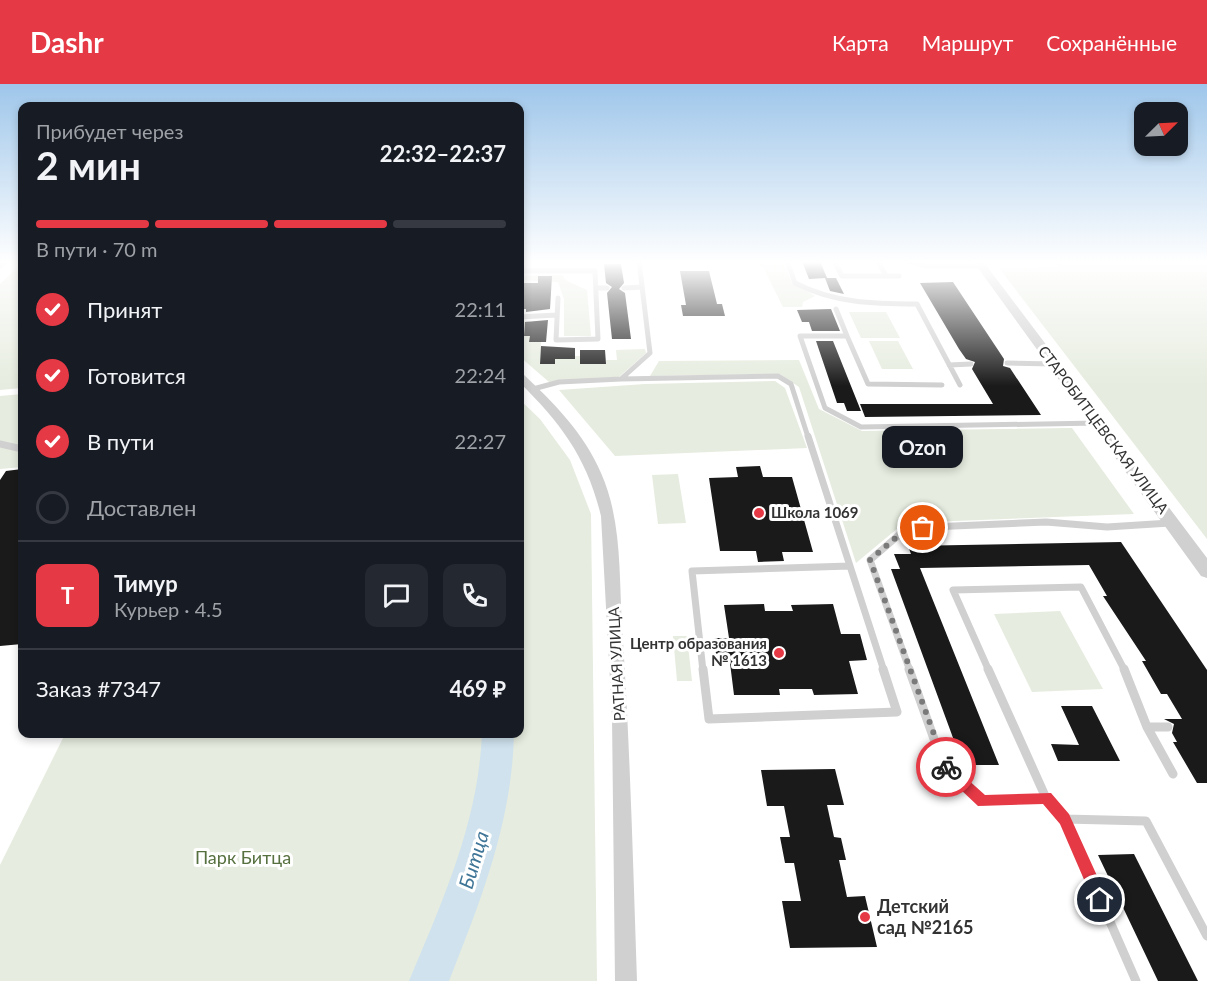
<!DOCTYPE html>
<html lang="ru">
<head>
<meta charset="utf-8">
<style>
  body { margin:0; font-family:Lato,sans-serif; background:#242831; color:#f1f3f6; height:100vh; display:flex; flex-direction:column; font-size:22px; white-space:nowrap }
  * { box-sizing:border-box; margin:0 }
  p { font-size:20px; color:#9ea1a6 }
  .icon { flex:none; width:33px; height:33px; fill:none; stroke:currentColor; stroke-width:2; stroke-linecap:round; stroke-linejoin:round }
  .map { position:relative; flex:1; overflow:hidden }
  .panel { position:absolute; left:18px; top:18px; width:506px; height:636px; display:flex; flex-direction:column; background:#171b24; border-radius:12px; box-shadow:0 3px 9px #0003 }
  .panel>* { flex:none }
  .needle { width:39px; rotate:66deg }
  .fabs { position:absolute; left:1134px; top:18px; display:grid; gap:12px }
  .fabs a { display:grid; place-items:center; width:54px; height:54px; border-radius:12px; background:#171b24; box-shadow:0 3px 9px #0003; font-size:30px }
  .pin { position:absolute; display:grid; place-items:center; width:51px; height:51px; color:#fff; margin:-26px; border:3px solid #fff; border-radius:50%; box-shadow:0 2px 6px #0007 }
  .courier { position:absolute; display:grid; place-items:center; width:60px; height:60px; margin:-30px; border:4px solid #e63946; border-radius:50%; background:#fff; color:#222; box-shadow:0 2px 8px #0007 }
  .bubble { position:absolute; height:42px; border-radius:12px; background:#171b24; box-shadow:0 3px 9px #0003; font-size:20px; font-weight:700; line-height:42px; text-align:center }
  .overview em { font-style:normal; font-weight:700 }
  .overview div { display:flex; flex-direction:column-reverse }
  .overview { display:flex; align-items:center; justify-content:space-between; height:102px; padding:0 18px }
  h1 { font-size:39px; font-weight:700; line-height:45px }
  .bar { display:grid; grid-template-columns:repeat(4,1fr); gap:9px 6px; align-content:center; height:72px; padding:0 18px }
  .bar i { height:8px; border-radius:4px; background:#363941 }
  .bar .current { background:#e63946 }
  .bar p { grid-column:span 4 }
  .line { display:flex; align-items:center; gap:15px; padding:0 18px; border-top:2px solid #363941 }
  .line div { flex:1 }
  .round { display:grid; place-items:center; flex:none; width:63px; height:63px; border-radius:12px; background:#242831 }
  ol { padding:0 18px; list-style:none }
  li { display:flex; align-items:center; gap:18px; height:66px }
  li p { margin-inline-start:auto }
  li .icon { padding:6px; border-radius:50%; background:#e63946; color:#fff; stroke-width:4 }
  li:last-child { color:#9ea1a6 }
  li i { width:33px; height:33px; border:3px solid #363941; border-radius:50% }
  header { display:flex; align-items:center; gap:36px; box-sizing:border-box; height:84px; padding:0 30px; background:#e63946; color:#fff }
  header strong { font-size:28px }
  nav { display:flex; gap:33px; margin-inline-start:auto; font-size:21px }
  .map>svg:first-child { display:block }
  .green { fill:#e6ecdf }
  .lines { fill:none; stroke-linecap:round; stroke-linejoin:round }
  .river { fill:#cfe2ee; fill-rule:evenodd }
  .building { fill:#1a1a1a }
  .service-far2 { stroke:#d0d0d0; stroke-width:5 }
  .service-far1 { stroke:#d0d0d0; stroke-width:7 }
  .service { stroke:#d0d0d0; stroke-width:9 }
  .minor { fill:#d0d0d0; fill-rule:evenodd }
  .tertiary { fill:#d0d0d0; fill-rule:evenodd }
  .route { fill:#e63946 }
  .done { stroke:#7a7a7a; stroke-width:6; stroke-dasharray:0 10.8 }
  .poi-dot { fill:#e63946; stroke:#fff; stroke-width:2 }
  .labels { text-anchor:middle; stroke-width:6; stroke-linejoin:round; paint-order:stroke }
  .street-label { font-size:15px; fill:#333; stroke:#fff }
  .poi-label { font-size:15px; font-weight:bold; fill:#333; stroke:#fff; text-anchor:start }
  .near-park-label { font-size:18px; fill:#56703f; stroke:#fff }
  .near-poi-label { font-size:18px; font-weight:bold; fill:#333; stroke:#fff; text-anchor:start }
  .near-water-label { font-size:20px; font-style:italic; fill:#3f7597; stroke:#fff }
</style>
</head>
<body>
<header>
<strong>Dashr</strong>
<nav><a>Карта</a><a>Маршрут</a><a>Сохранённые</a></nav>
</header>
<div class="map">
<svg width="1207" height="897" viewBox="0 0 1207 897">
  <rect width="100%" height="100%" fill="#fff"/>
  <!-- green -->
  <path class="green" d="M752 177H783L792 199 815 212 803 218 802 223H783L763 183Z
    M1052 177H1207V455L999 184 1059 183Z
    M22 178V304L0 306V200Z
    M519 188 523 192 562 191 567 197 587 206 591 252H564V215L558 198 519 196Z
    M849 228H886L900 254H861Z
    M529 237V241H525L524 251 530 252V258H541L540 280H554L555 275H565V272H580V280H606V276H617L616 266 645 265 646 269 619 293 549 298 519 272V238Z
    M869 257H898L913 285H882Z
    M799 276 819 325 862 347 1072 344 1134 430 904 439 856 479 799 303 780 290 650 292 659 277Z
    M775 297 785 304 807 364 615 372 559 306 645 300Z
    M22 310V383L0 385V312Z
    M519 315 540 335 570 376 591 430 597 897H0V781L65 650H519Z
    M678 390 686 439 658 440 652 391Z
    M1060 527 1103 605 1032 608 994 530Z
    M673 552H687L692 597H677Z"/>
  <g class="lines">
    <!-- river -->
    <path class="river" d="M482 650H514C512 738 481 816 449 897H409C443 816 478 739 482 650Z"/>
  </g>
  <!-- building -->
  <path class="building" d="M802 177H820L827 194H836L844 210 830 207 825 194 809 195Z
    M604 180H621L624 199 619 205 625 209 631 255H612L607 209 612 203 606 199Z
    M680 187H709L717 220H722L725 232H683L681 221H686Z
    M538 192H552L550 225 526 228V225H519V199H538Z
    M953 198 1004 275 1003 282 1010 284 1041 331 865 333 860 320H993L972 285 975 278 966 275 959 265 920 199Z
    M831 225 840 247H812L809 238H802L797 226Z
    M548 236 546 258H529L530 252H524L525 238Z
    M816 257H833L861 327H847L844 319H837Z
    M541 262 575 264V275H555V280H540Z
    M580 266H605L606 280H580Z
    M760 382 763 393H792L813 468H782L784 477 758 478 756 467H720L709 394 738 393 736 383Z
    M22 385V560L0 562V396L6 387Z
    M1121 458 1207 586V699H1197L1173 658H1177L1172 649 1174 640 1164 635H1182L1167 610H1161L1142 577H1146L1103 512H1107L1089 481 920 484 999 681H963L891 485H900L894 470H911L908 462Z
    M764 520 765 527H793L791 521 833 520 841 550H860L867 576 849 577 858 610 814 611 812 605H779L780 611H734L730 579H717L714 554H729L724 521Z
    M1061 622H1092L1120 677H1058L1051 660 1079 661Z
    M835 685 844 721H827L834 753 841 754 846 776H839L847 813 865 812 877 863 790 864 782 817H801L794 779H785L780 753H790L784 722H767L761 686Z
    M1134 770 1198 897H1158L1098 771Z"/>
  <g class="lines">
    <!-- service-far2 -->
    <path class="service-far2" d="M787 177 795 199C834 219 874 220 917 220L960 301
      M834 177 842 192H899
      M878 177 886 192
      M907 177 927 182H982
      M519 183 526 187H595L598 255 556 256 558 214
      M596 204H607
      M624 204 642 203
      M836 225 847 252
      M519 233 557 231
      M1007 279 1054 280
      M949 281 971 280
      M621 295 778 292 791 300 808 353
      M942 301 868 300 847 252H800L825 324 861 343 1098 339
      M533 305 559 298 621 295 650 269 639 177"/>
    <!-- service-far1 -->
    <path class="service-far1" d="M808 352 850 482
      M0 360 22 365
      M850 482 884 587
      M703 587 692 487 850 482
      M910 587 870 476 907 444 1046 438 1107 443 1170 439
      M989 587 953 506 1081 503 1125 587"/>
    <!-- service -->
    <path class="service" d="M703 585 709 635 897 628 883 585
      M909 585 943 680 983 717 1046 714 988 585
      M1124 585 1147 643 1173 690
      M1147 643H1168
      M1046 714 1065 735
      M1136 897 1065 735 1146 737 1207 852"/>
    <!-- minor -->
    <path class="minor" d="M519 289 523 290C554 319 584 349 601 389 622 436 619 491 622 542 630 660 633 779 637 897H615L612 633 601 432C587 374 561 339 519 298Z"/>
    <!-- tertiary -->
    <path class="tertiary" d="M0 177H11L0 185Z
      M973 177H983L1207 474V494L1201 492Z"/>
  </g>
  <!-- sky -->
  <linearGradient id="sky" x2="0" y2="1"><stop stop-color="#9ec6ea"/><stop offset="0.59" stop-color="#fff"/><stop offset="1" stop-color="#fff" stop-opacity="0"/></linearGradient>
  <rect width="1207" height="302" fill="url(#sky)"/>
  <!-- route -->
  <path class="route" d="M946 676 985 711 1051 709 1069 730 1108 816 1105 821H1095L1060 740 1043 720 978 722 941 687V678Z"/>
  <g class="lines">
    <!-- done -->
    <path class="done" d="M923 444H907L870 476 946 683"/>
  </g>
  <!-- markers -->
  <g class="poi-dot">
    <circle cx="759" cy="429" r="6"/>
    <circle cx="779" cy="569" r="6"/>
    <circle cx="865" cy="833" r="6"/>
  </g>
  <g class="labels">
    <!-- street labels -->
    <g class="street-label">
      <text transform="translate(1103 346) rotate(53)" y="5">СТАРОБИТЦЕВСКАЯ УЛИЦА</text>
      <text transform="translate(617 580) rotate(-93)" y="5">РАТНАЯ УЛИЦА</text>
    </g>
    <!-- poi labels -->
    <g class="poi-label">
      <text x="771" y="434">Школа 1069</text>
      <text x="767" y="565" text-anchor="end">Центр образования<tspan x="767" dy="17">№ 1613</tspan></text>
    </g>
    <!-- near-park labels -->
    <g class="near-park-label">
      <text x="243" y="780">Парк Битца</text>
    </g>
    <!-- near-poi labels -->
    <g class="near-poi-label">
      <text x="877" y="829">Детский<tspan x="877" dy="21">сад №2165</tspan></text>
    </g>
    <!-- near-water labels -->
    <g class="near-water-label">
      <text transform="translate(474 776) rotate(-73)" y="7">Битца</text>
    </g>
  </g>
</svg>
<div class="fabs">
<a><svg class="needle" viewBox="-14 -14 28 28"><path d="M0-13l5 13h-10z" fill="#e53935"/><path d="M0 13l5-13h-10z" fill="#9ea1a6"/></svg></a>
</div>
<div class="pin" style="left:923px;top:444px;background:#ea580c"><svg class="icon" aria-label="bag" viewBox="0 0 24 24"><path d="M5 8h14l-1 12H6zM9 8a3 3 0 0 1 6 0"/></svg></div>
<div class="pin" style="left:1100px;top:816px;background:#1f2937"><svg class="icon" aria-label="home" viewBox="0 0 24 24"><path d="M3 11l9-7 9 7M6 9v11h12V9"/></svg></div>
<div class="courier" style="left:946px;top:683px"><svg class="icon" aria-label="bike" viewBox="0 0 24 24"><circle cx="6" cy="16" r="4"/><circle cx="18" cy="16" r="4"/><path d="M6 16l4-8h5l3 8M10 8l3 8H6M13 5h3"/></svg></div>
<div class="bubble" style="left:882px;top:342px;width:81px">Ozon</div>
<section class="panel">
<div class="overview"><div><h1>2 мин</h1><p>Прибудет через</p></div><em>22:32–22:37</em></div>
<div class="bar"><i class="current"></i><i class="current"></i><i class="current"></i><i></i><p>В пути · 70 m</p></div>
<ol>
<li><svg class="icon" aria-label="check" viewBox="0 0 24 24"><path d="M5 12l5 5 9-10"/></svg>Принят<p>22:11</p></li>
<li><svg class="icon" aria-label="check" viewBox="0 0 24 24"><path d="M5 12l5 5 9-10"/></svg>Готовится<p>22:24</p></li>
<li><svg class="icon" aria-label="check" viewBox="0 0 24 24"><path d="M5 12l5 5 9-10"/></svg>В пути<p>22:27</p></li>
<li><i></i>Доставлен</li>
</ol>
<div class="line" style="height:108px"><b class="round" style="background:#e63946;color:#fff">Т</b><div><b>Тимур</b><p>Курьер · 4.5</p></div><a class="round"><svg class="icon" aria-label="chat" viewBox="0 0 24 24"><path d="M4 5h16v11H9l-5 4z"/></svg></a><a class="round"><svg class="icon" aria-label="phone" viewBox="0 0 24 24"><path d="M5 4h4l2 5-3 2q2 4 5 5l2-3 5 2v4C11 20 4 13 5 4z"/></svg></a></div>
<div class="line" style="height:78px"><div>Заказ #7347</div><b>469 ₽</b></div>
</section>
</div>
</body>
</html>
